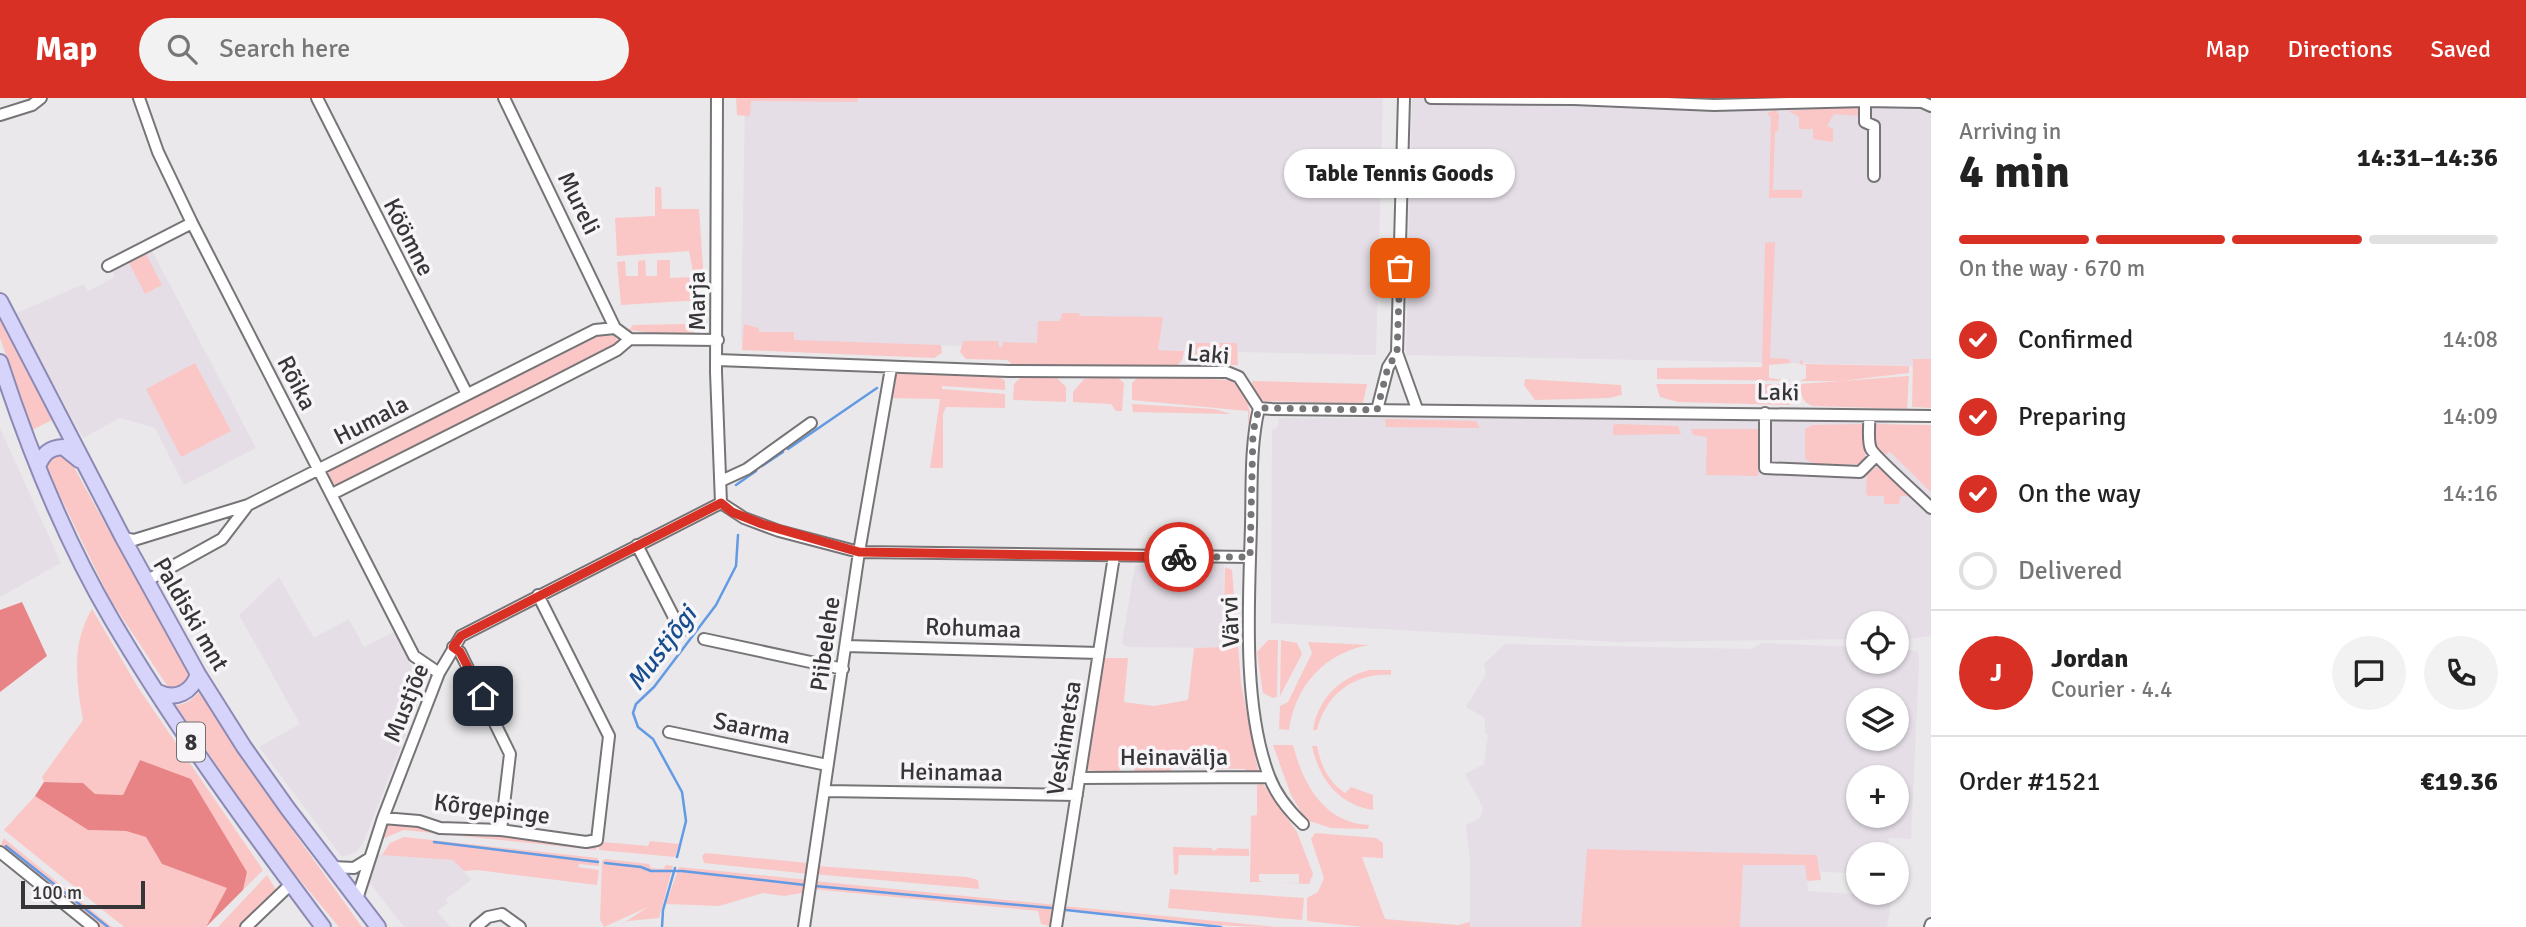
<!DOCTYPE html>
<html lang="en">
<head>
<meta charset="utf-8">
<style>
  body { margin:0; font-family:Signika,sans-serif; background:#f2f2f2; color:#222; height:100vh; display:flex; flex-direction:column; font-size:26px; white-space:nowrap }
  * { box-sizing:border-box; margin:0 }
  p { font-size:23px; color:#767676 }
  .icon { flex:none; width:38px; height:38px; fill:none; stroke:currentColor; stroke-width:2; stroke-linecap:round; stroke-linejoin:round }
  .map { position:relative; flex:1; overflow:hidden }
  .details { display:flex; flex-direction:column; background:#fff; width:595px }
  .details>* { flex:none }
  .fabs { position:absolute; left:1846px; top:513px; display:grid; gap:14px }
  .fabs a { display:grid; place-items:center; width:63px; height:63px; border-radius:50%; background:#fff; box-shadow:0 2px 5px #0004; font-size:35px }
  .scale { position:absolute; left:21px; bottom:18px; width:124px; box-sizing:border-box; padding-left:7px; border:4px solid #363537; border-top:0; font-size:19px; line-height:24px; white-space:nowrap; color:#363537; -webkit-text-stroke:5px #f7f5f8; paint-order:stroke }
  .pin { position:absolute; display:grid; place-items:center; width:60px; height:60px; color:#fff; margin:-30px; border-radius:14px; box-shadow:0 4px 10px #0006 }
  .courier { position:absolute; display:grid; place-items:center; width:70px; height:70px; margin:-35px; border:5px solid #d93025; border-radius:50%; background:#fff; color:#222; box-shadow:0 2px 9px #0007 }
  .bubble { position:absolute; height:49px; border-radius:24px; background:#fff; box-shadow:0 2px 5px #0004; font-size:23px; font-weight:800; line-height:49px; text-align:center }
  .head em { font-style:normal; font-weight:800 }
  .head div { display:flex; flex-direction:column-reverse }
  .head { display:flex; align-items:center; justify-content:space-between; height:119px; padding:0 28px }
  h1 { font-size:46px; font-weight:800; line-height:52px }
  .bar { display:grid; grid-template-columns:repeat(4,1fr); gap:10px 7px; align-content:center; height:84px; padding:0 28px }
  .bar i { height:9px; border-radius:5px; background:#e0e0e0 }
  .bar .selected { background:#d93025 }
  .bar p { grid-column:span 4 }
  .line { display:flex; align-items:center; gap:18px; padding:0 28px; border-top:2px solid #e0e0e0 }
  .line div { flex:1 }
  .round { display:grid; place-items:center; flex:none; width:74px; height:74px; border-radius:37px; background:#f2f2f2 }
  ol { padding:0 28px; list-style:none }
  li { display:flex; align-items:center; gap:21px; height:77px }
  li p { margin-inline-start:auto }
  li .icon { padding:7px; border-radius:50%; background:#d93025; color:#fff; stroke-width:4 }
  li:last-child { color:#767676 }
  li i { width:38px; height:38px; border:4px solid #e0e0e0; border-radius:50% }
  header { display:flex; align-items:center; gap:42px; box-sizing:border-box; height:98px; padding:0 35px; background:#d93025; color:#fff }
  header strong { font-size:33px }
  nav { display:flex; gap:38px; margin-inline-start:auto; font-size:24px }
  .search { width:490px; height:63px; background:#f2f2f2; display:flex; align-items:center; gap:18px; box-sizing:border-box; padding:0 24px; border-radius:38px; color:#767676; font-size:26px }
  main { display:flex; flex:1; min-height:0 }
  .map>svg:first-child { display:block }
  .built { fill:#e5dee7; fill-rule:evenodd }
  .green { fill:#fac7c6 }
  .forest { fill:#e98486 }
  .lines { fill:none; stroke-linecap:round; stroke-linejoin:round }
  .stream { stroke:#629ae3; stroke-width:2.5 }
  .minor-casing { stroke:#767477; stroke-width:14 }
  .major-casing { stroke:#8c8ab4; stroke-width:18 }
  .minor { stroke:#fff; stroke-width:10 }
  .major { stroke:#d6d4fa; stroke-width:14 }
  .done { stroke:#757476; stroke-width:7; stroke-dasharray:0 12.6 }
  .route { stroke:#d93025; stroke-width:9 }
  .labels { text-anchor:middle; stroke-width:7; stroke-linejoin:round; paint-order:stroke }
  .shield { fill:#f7f5f8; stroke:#706f71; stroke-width:2 }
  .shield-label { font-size:23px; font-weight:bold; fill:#363537 }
  .street-label { font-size:24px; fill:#363537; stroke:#f7f5f8 }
  .water-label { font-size:26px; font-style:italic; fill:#164d8f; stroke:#f7f5f8 }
</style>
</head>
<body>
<header>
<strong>Map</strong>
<div class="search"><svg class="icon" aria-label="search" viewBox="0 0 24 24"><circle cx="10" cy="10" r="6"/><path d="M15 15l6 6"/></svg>Search here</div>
<nav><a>Map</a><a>Directions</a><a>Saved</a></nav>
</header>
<main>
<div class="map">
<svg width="1931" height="829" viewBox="0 0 1931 829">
  <rect width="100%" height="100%" fill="#eae8ea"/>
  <!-- built -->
  <path class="built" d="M745 0H1383L1376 257 741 243Z
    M1412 0H1931V268L1406 257Z
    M150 149 256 350 184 387 155 330 120 320 83 340 14 216 84 186 88 193 115 179 111 170Z
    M1279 320 1874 322 1931 335V538L1909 541V552L1918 553 1919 565 1911 741 1889 740 1888 748 1881 749V756H1858L1855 775 1821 774 1817 758 1587 752 1581 829H1470V762L1466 727 1480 720 1483 710 1465 676 1484 666 1488 637 1485 636V620L1466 609 1486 576 1484 566 1505 546 1750 551 1763 545 1858 549V564H1897V551L1908 541H1897V525H1858V541L1617 544 1271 525 1272 332 1278 329ZM1858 602H1897V640H1858ZM1858 679H1897V718H1858Z
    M0 330 61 465 0 499Z
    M1224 466 1223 550 1127 549 1122 545 1135 467Z
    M279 479 314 540 349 521 364 549 394 534 423 591 363 746 356 754 342 759 259 649 300 626 239 517Z
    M378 756 454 762 471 782 446 801 448 805 437 813 450 829H404L369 784Z
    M1743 767H1806L1808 793 1892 799 1887 829H1740Z"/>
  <!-- green -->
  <path class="green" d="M736 0H858L857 4 751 3 750 18 737 17Z
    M1860 8V18L1834 16 1827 28 1833 31V44L1813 41V31H1799V19L1788 13Z
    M1776 12 1779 17 1778 33 1775 34 1773 92H1802V100H1769L1771 20 1767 15Z
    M1394 51 1393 71 1376 95H1368V91L1329 90V83L1381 84 1382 52Z
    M655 89H661L662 111H699L705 198 701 202 621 207 617 164 625 163 626 178H638V163L645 162 646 178H657V162H670V180L694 179 689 153 617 158 615 120 655 118Z
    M1775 144 1770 260 1789 261 1791 265 1769 267V280L1792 283 1657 281V270L1762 269 1765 145Z
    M146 156 162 187 145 196 129 165Z
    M1062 215H1079L1080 218 1163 219 1158 252 1184 253C1183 263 1180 268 1169 269L1030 270 1015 269 1007 262 966 261 960 254 963 243H998L999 249H1002L1003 244 1037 245 1038 223H1060Z
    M0 221 52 322 32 332 0 240Z
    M685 226 693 228 694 235 659 236 629 232 633 227Z
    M744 226 759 230V234H794V242L941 247 942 255 934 260 742 252Z
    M598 237 615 238 619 246 340 389 330 384 329 373 579 243Z
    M1192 245H1237L1238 267 1199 268 1192 258Z
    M1802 261 1803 266 1909 268V275L1840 283H1800L1806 280V267L1799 266Z
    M1913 261H1931V310L1912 309Z
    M195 265 231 333 181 359 146 291Z
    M898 275 998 278 1005 283V292L942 288V291L1005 296V310L946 309 943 316V370H930L940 301 889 300 894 279Z
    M1022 278 1057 280 1066 289V304L1013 302 1014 286Z
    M1139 278 1230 282C1246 293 1253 311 1248 329V313L1132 302V285Z
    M1909 278 1907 311 1813 308C1802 305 1801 296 1800 286Z
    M1117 279 1124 285 1122 313H1116L1111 306 1073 304V294L1084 281Z
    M1525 281 1621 287 1622 297 1609 300 1535 302 1524 287Z
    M1252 283 1367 286 1363 305 1263 303 1253 293Z
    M1656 286H1793L1794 302 1789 307 1678 304 1660 299Z
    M1132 306 1214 311 1231 316 1133 314Z
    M1385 321 1476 323 1480 330 1386 329Z
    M1617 326 1678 328 1681 336 1613 337V327Z
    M1863 326 1865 361 1862 366 1816 367 1805 361V331L1812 327Z
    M1874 326 1931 327V394L1890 354 1885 357C1874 347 1874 341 1874 326Z
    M1691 331H1759L1758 378 1706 377 1707 339 1693 337Z
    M56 355 67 356C106 430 149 502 189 575L185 589H168L110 501 46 369 47 363Z
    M1879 368 1907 391V398H1900L1899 406H1884V398H1868L1866 395 1867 375Z
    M1225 469 1232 472 1241 585 1259 677 1249 676 1245 671 1172 670 1170 675H1135L1131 659H1121L1119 676 1089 672 1086 670 1103 560H1128L1124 604 1154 608 1188 602 1194 550 1223 549Z
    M92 511 139 591 263 772 243 792 247 774 190 681 140 662 123 697 95 696 83 685 44 684 42 679 83 622C76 583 71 546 92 511Z
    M1268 542H1278L1277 599 1273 600 1263 595 1257 554Z
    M1281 542 1297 545 1302 556 1280 598Z
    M1308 544 1370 547C1325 554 1295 588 1289 632L1279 631 1280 608 1288 604 1312 555Z
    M1369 572H1391V577C1355 574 1325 597 1317 632H1313C1318 601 1339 580 1369 572Z
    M200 594 242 662 362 829H339L276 753 176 608 188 604Z
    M1273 647H1293C1303 686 1324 725 1369 727L1368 731 1331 730 1306 722 1291 697Z
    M1312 648H1317C1321 668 1328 683 1345 695L1351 689 1373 697V712C1339 707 1319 681 1312 648Z
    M1263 686 1297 734 1313 776 1309 786 1274 784 1299 785V776H1259V783L1265 784H1250L1251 718 1257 717V687Z
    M35 698 88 732 126 733 146 739 162 766 228 790 206 829H124L4 732Z
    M391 723 596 745V752L404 732 379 742 385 726Z
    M1315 735 1376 740 1383 745V760L1362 759 1385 821 1458 827 1470 824V829H1363L1307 823V800L1318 794 1324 780 1311 741Z
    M404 739 598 760 599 768 579 766 578 769 599 772 597 787 477 772 464 773 453 762 382 757 390 745Z
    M4 740 6 742 112 829H100L0 749Z
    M650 743 679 746 675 759 599 752V745L603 744 648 748Z
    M1173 749 1211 750 1214 753 1218 750 1249 751V758L1179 757 1178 776 1174 777Z
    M1587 751 1817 757 1821 782 1807 783 1805 767H1743L1740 829H1581Z
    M705 755 808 765 809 776 704 765 702 758Z
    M605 761 649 766 651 770 663 771 666 767 673 768 659 820 628 823 622 826 648 809 604 829 600 822 602 763Z
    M817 768 967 779 978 782 979 791 814 776Z
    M679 769 809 782 807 794 784 798 763 795 719 808 666 806Z
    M267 777 276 792 239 829H218Z
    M814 783 1057 807 1053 829 1041 826 1038 813 812 791Z
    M1170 791 1304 800 1302 822 1168 810Z
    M1063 808 1276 829C1205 829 1136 820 1066 812Z"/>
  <!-- forest -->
  <path class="forest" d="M22 504 47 558 0 594V512Z
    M140 662 191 681 247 774 243 792 206 829 227 790 162 766 146 739 126 733 88 732 35 698 44 684 83 685 95 696 123 697Z"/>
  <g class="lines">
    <!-- stream -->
    <path class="stream" d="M788 351 877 290
      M762 368 783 354
      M736 387 756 373
      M434 744 598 764
      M6 748 108 829
      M677 759 686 723 682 694 653 641 638 629 633 615 636 606 654 589 716 507 736 468 738 437
      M605 765 641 769 651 773H682L805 787
      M815 788 1051 810
      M1066 812 1221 829
      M662 829 663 812 675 770"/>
    <!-- minor casing -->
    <g class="minor-casing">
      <path id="minor" d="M139 0 158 54 192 125 414 558 439 575
        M317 0 467 296
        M504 0 615 230
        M717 0 716 274 721 405
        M1404 0 1397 255 1417 311
        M1431 0 1574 1 1714 7 1865 3 1922 4 1931 8
        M1865 3V24L1874 28V78
        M0 17 32 7 41 0
        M108 168 192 125
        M717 262 1009 273 1227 274 1239 279 1259 310 1272 311 1931 318
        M1259 310C1250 348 1252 388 1251 427 1249 503 1242 607 1269 678 1276 697 1288 712 1303 726
        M1377 312 1388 269 1397 255
        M1765 315V370L1860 374 1876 358
        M1869 318C1870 328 1867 342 1871 351 1874 358 1921 400 1931 410
        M721 383 747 371 811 325
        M332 396 537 293 617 252 630 241
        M721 405 744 420 779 433 859 454 1250 459
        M123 440 134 442 248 407 595 232 615 230 630 241 718 242
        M637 447 681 533
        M146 483 222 441 248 407
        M704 541 843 571
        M846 548 1099 555
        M453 549 460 554 510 656 501 732
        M669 634 827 667
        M1079 680 1269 679
        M825 693 1077 697
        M383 720 419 723 440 730 501 732 586 744 597 742 609 638 538 497
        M0 754 93 829
        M332 769 354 770 370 760
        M357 801 383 720 439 575 461 538 721 405
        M246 829 291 786
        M476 829 488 819 502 816 520 829
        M804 829 859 454 891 270
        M1056 829 1114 458
        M1930 829 1931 826"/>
    </g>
    <!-- major casing -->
    <g class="major-casing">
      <path id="major" d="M0 203 123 440 198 576 244 649 288 711 378 829
        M0 264C28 350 66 444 112 522 175 629 249 730 323 829
        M38 368C44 355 49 350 63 349L79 362
        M158 594C176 603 192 594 198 576"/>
    </g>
    <!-- minor -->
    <use href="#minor" class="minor"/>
    <!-- major -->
    <use href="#major" class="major"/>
  </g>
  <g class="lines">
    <!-- done -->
    <path class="done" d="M1179 459H1250L1253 334 1259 310 1377 312 1388 269 1397 255 1400 170"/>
    <!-- route -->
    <path class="route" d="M483 598 460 554 453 549 461 538 721 405 732 414 762 426 859 454 1179 459"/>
  </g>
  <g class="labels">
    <!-- shield labels -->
    <rect class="shield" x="177" y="624.5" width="28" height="39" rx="5"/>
    <g class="shield-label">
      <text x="191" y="652">8</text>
    </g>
    <!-- street labels -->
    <g class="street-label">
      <text transform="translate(579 105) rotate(64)" y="8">Mureli</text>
      <text transform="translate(409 139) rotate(63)" y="8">Köömne</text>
      <text transform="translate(697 203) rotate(-90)" y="8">Marja</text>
      <text transform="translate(1208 256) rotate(5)" y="8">Laki</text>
      <text transform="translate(297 285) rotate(63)" y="8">Rõika</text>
      <text transform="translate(1778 294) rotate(1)" y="8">Laki</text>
      <text transform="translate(371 322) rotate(-27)" y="8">Humala</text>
      <text transform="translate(191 516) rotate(60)" y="8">Paldiski mnt</text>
      <text transform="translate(1230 524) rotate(-92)" y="8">Värvi</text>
      <text transform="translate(973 530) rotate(2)" y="8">Rohumaa</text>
      <text transform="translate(825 546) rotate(-82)" y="8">Piibelehe</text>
      <text transform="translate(406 605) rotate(-68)" y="8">Mustjõe</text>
      <text transform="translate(752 630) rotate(12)" y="8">Saarma</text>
      <text transform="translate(1064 640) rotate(-81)" y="8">Veskimetsa</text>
      <text x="1174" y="667">Heinavälja</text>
      <text transform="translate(951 674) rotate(1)" y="8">Heinamaa</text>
      <text transform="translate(492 711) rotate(7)" y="8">Kõrgepinge</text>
    </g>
    <!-- water labels -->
    <g class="water-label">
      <text transform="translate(661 550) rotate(-53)" y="9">Mustjõgi</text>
    </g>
  </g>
</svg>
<div class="fabs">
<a><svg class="icon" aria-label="locate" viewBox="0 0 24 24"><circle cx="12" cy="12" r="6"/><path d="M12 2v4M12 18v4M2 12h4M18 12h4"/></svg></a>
<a><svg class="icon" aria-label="layers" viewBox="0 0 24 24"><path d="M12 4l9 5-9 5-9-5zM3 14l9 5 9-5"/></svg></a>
<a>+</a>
<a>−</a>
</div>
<div class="scale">100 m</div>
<div class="pin" style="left:1400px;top:170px;background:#ea580c"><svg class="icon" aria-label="bag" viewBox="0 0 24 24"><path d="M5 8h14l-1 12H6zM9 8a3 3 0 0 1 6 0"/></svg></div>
<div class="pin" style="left:483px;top:598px;background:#1f2937"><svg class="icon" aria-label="home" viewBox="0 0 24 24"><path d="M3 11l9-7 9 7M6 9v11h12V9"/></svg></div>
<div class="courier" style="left:1179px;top:459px"><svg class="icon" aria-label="bike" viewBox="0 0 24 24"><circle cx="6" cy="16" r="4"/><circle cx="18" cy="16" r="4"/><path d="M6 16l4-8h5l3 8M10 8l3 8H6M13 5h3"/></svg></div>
<div class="bubble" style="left:1284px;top:51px;width:231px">Table Tennis Goods</div>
</div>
<section class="details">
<div class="head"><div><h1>4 min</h1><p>Arriving in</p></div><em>14:31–14:36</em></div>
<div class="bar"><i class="selected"></i><i class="selected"></i><i class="selected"></i><i></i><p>On the way · 670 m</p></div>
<ol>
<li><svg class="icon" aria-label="check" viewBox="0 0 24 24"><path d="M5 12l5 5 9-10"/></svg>Confirmed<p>14:08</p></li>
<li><svg class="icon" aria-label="check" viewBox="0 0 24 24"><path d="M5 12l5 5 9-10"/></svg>Preparing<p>14:09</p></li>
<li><svg class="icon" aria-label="check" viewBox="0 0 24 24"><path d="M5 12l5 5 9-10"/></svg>On the way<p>14:16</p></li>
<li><i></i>Delivered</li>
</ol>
<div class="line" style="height:126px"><b class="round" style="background:#d93025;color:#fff">J</b><div><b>Jordan</b><p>Courier · 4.4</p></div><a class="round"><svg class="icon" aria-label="chat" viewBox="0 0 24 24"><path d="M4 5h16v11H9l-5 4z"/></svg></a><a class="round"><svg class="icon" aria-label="phone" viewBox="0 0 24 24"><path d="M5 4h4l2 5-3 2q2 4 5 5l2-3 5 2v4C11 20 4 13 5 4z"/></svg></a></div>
<div class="line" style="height:91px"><div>Order #1521</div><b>€19.36</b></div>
</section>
</main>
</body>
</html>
